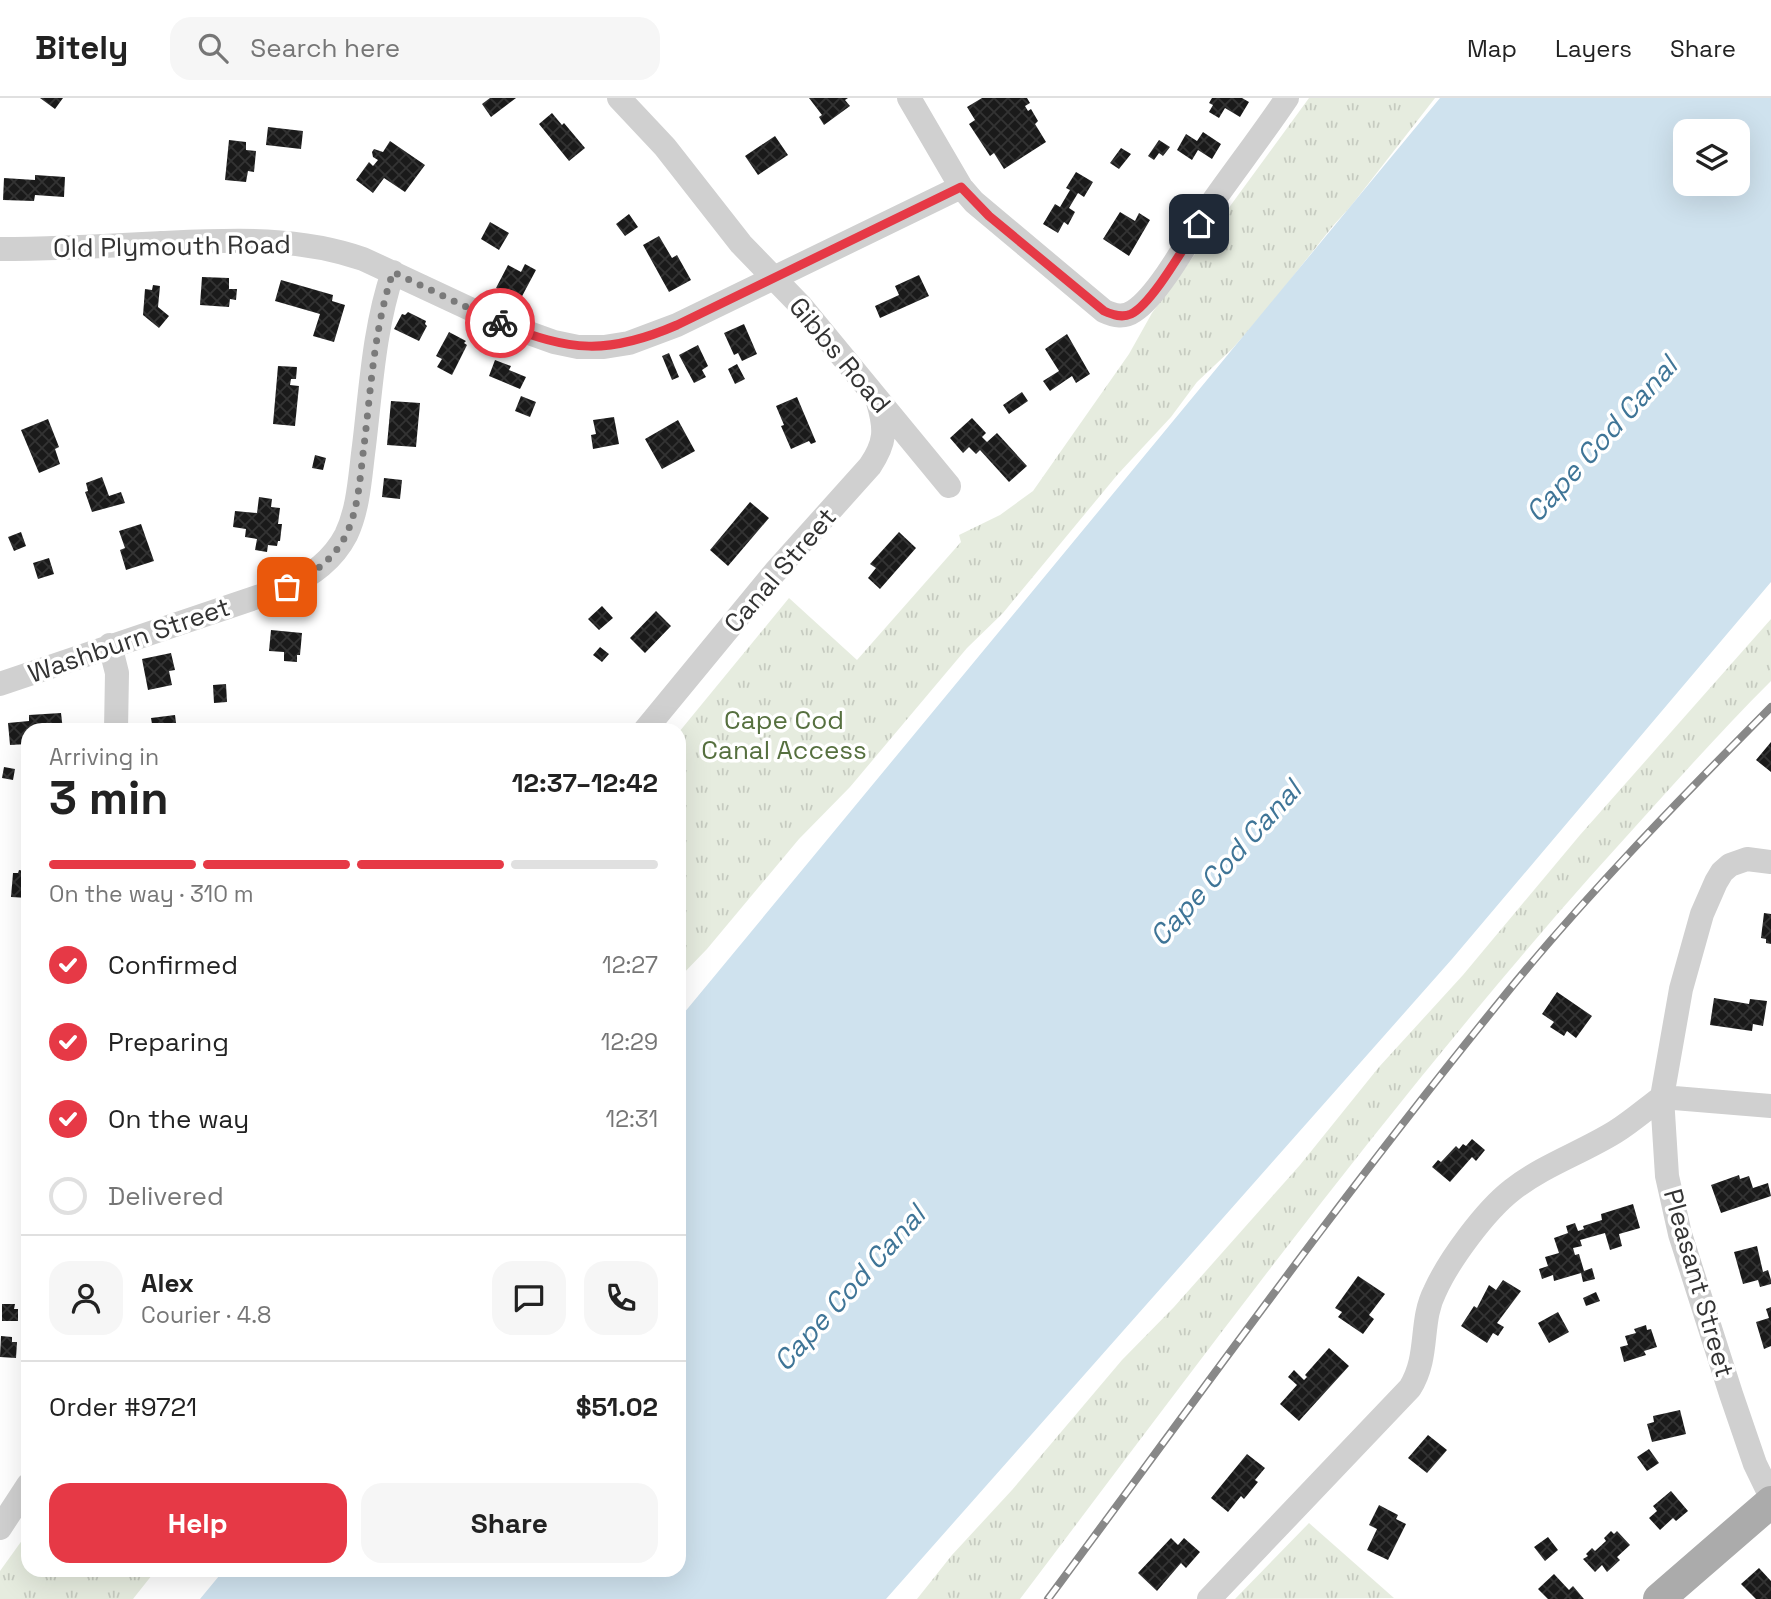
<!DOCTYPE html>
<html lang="en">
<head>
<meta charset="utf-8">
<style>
  body { margin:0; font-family:"Space Grotesk",sans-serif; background:#f6f6f6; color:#222; height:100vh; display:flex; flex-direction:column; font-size:26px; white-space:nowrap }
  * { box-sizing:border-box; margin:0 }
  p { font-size:23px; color:#767676 }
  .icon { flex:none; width:38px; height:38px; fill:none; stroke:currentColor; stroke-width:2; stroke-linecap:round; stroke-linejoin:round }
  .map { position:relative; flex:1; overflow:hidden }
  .side { position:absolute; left:21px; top:625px; width:665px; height:854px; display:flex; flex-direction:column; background:#fff; border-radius:21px; box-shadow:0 7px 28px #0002 }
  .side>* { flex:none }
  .buttons { position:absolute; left:1673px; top:21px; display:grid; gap:14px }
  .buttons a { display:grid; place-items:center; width:77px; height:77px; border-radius:14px; background:#fff; box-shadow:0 7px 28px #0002; font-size:35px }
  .pin { position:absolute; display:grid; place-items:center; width:60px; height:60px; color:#fff; margin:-30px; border-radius:14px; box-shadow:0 4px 10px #0006 }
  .courier { position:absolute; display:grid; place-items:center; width:70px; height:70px; margin:-35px; border:5px solid #e63946; border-radius:50%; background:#fff; color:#222; box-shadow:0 2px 9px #0007 }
  .summary em { font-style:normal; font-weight:700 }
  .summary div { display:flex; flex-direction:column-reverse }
  .summary { display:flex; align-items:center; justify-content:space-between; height:119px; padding:0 28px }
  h1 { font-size:46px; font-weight:700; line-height:52px }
  .bar { display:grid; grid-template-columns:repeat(4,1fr); gap:10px 7px; align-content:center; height:84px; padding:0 28px }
  .bar i { height:9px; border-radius:5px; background:#e0e0e0 }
  .bar .active { background:#e63946 }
  .bar p { grid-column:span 4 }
  .line { display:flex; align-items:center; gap:18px; padding:0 28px; border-top:2px solid #e0e0e0 }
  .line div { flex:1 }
  .round { display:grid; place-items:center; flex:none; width:74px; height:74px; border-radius:21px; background:#f6f6f6 }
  ol { padding:0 28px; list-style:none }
  li { display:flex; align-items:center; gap:21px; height:77px }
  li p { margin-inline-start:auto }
  li .icon { padding:7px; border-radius:50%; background:#e63946; color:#fff; stroke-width:4 }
  li:last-child { color:#767676 }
  li i { width:38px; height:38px; border:4px solid #e0e0e0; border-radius:50% }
  .action { display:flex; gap:14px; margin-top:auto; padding:14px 28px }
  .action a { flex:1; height:80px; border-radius:21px; background:#e63946; color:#fff; font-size:28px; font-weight:700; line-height:80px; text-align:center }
  .action a+a { background:#f6f6f6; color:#222 }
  header { display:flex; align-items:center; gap:42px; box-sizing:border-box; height:98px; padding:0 35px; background:#fff; border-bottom:2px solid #e0e0e0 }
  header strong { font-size:33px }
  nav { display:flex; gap:38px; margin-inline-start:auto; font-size:24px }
  .search { width:490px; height:63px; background:#f6f6f6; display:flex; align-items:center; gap:18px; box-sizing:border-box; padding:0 24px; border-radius:21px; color:#767676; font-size:26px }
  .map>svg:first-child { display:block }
  .park { fill:url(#park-tufts) }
  .water { fill:#cfe2ee; fill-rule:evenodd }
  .building { fill:url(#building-cross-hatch) }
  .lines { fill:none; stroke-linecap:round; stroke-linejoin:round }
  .minor { stroke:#d0d0d0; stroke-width:24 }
  .major { stroke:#ababab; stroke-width:32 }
  .rail-casing { stroke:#888; stroke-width:8 }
  .rail { stroke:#fff; stroke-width:5; stroke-dasharray:16; stroke-linecap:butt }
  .done { stroke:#7a7a7a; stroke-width:7; stroke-dasharray:0 12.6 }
  .route { stroke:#e63946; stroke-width:9 }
  .labels { text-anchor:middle; stroke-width:7; stroke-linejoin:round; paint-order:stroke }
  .street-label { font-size:26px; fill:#333; stroke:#fff }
  .park-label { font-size:26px; fill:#56703f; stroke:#fff }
  .water-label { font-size:28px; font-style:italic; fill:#3f7597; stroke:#fff }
</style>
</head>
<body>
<header>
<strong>Bitely</strong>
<div class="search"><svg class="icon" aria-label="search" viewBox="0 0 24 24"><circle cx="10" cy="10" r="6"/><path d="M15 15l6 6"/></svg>Search here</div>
<nav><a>Map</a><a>Layers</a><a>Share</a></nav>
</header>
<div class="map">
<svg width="1771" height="1501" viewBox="0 0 1771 1501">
  <defs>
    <pattern id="park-tufts" width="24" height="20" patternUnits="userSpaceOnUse" patternTransform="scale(1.75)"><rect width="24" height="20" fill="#e6ecdf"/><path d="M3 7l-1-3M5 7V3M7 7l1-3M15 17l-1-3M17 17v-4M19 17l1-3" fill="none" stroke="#c6cbc0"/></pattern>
    <pattern id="building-cross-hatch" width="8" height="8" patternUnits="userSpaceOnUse" patternTransform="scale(1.75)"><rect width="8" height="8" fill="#1a1a1a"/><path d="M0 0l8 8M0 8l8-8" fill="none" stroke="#333"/></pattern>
  </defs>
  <rect width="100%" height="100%" fill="#fff"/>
  <!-- park -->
  <path class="park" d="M1309 0H1435L1351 108 1332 129 1268 210 1233 250 1197 284 1171 319 1118 376 1003 515 967 550 850 689 799 741 707 851 679 880V634L789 500 857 562 961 444 959 437 1000 417 1033 393 1129 256 1152 215Z
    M1771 521V583C1708 646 1649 714 1589 780 1386 1010 1205 1256 1020 1501H917L952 1457 1012 1392 1122 1262 1174 1209 1300 1067 1379 969 1463 877 1580 737Z
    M1309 1425 1394 1500 1235 1501Z
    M28 1434V1472H156L133 1501H0V1473Z"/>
  <!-- water -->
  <path class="water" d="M1440 0H1771V484L1452 861 886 1501H200L224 1472H679V921ZM1685 33H1738V86H1685Z"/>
  <!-- building -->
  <path class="building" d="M40 0H63L55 11Z
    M490 0H516L491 19 482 6Z
    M809 0H848L845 2 850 8 824 27 819 19 822 17Z
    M982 0H1027L1030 5 1025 8 1028 13 1031 11 1038 23 1035 26 1046 44 1004 71 994 55 990 58 969 26 975 22 967 9Z
    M1212 0H1242L1249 4 1240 19 1225 10 1219 20 1209 14 1213 7 1209 5Z
    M552 15 562 27 564 25 585 50 569 63 539 26Z
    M268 29 303 33 301 51 266 47Z
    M1203 34 1221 46 1212 61 1198 52 1192 62 1177 52 1186 36 1197 43Z
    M775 38 788 57 758 77 745 58Z
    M229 42 246 44V52L256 53 254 74 248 73 246 84 225 82Z
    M1159 42 1170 49 1163 58 1159 55 1154 62 1148 58Z
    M390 43 425 67 405 94 384 80 373 95 356 82 369 64 373 68 378 62 373 59 372 54 374 51 383 54Z
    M1121 50 1131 56 1119 71 1110 65Z
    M1076 74 1093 84 1084 99 1078 95 1069 110 1075 114 1068 127 1064 124 1058 135 1043 126 1055 106 1060 109 1070 92 1066 90Z
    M35 77 65 79 64 99 35 97 34 103 3 102 4 80 35 82Z
    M1120 114 1135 123 1139 115 1150 122 1129 158 1103 141Z
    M629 116 638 129 625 138 616 126Z
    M490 124 509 135 499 152 481 141Z
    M659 138 672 160 677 157 691 182 669 194 643 147Z
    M525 166 536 172 520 202 496 190 508 167 521 174Z
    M919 177 929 198 880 220 875 208 899 197 895 188Z
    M202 179 229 180V191H237L236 202 230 201 229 209 200 207Z
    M281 182 333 197 332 203 345 207 334 244 313 238 320 216 275 203Z
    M153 187 160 188 158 209 169 218 159 230 143 217 145 191 152 192Z
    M408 214 426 223 425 226 427 228 419 243 394 231 402 216 405 217Z
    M744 226 757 256 742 263 738 255 734 257 724 235Z
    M449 234 466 243 464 245 467 247 452 277 437 269 442 261 436 258Z
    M1067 236 1090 276 1076 285 1072 278 1050 293 1043 283 1059 273 1045 251Z
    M698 247 708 268 702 272 706 279 694 285 679 257Z
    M669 255 679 279 672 282 662 258Z
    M495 262 511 268 509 272 526 279 520 291 489 278Z
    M737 266 745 281 735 286 728 271Z
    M278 268 297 269 296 281H291L290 287 299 288 295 328 273 326Z
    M1022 294 1028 303 1009 316 1003 307Z
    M521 298 536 304 530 319 515 313Z
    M797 299 816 344 811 346 809 343 791 351 781 328 784 327 776 308Z
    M391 303 420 305 416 349 387 347Z
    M614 319 619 346 593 351 591 337 596 336 593 322Z
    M972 320 986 335 982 339 987 344 997 335 1027 368 1009 384 980 352 976 356 969 349 963 355 950 340Z
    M48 321 59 349 55 351 60 366 39 375 21 332Z
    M678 322 695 353 662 371 645 341Z
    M315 357 326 360 323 372 312 370Z
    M102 379 109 398 121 394 125 405 92 414 85 394 88 393 86 385Z
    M384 380 402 382 400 401 382 399Z
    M259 399 272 401 271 409 280 410 278 426H282L280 443H278L277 448 268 447 267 454 255 452 257 441 245 439 246 431 233 429 235 413 257 415Z
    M750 404 769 420 728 468 710 452Z
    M141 426 154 463 126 472 120 452 125 450 119 433Z
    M21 434 26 448 14 453 8 439Z
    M899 434 916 450 880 491 868 480 876 470 870 466Z
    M49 460 54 476 38 481 33 465Z
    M602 508 613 520 599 532 588 521Z
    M656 513 671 528 645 555 630 540Z
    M271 532 302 535 300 557H297V564L284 563V554L269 553Z
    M600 549 609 556 602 564 593 557Z
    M171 555 175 572 169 573 172 587 148 592 142 561Z
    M226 586 227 604 214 605 213 587Z
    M61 615 63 632H28V646L10 647 8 625 29 623V617Z
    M175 617 177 632H153L151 620Z
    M1771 644V674L1756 662Z
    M4 669 15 671 13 682 2 680Z
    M19 772 24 773V776H28V800L11 799 13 775H18Z
    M1764 815 1771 816V846L1766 845V841L1761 840Z
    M1557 894 1592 918 1576 940 1567 933 1564 938 1550 929 1554 924 1542 916Z
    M1714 900 1749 906 1750 901 1767 903 1763 928 1753 926 1752 933 1710 927Z
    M1472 1041 1485 1052 1476 1063 1472 1059 1450 1084 1432 1069 1438 1062 1441 1064 1456 1048 1459 1051 1463 1046 1466 1048Z
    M1739 1077 1740 1081 1749 1078 1753 1090 1768 1085 1771 1098 1721 1115 1711 1087Z
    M1633 1106 1640 1130 1619 1136 1622 1148 1610 1152 1605 1135 1580 1142 1582 1148 1573 1150 1575 1157 1579 1156 1584 1173 1592 1170 1595 1181 1583 1184 1581 1175 1554 1183 1553 1177 1542 1181 1539 1171 1548 1168 1545 1159 1559 1155 1554 1140 1568 1135 1566 1128 1575 1125 1578 1133 1584 1131 1583 1128 1602 1122 1601 1116Z
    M1757 1148 1763 1174 1768 1172 1771 1182V1186L1760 1189 1758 1182 1743 1186 1734 1154Z
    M1358 1178 1385 1196 1369 1217 1374 1221 1363 1236 1338 1219 1342 1214 1335 1210Z
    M1503 1182 1521 1193 1497 1225 1504 1229 1498 1238 1493 1235 1487 1245 1461 1228 1474 1208 1477 1210 1489 1187 1496 1192Z
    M1596 1194 1600 1203 1586 1208 1583 1200Z
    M2 1206H15L14 1211H18V1223H2Z
    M1771 1209V1248L1764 1251 1756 1224 1769 1220 1766 1211Z
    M1558 1214 1569 1234 1549 1245 1538 1225Z
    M1646 1227 1647 1232 1651 1231 1657 1249 1644 1253 1646 1257 1624 1264 1620 1249 1628 1247 1625 1238 1636 1235 1634 1231Z
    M1 1238 12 1239V1244H17L16 1260 0 1259Z
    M1329 1250 1349 1268 1299 1323 1280 1306 1297 1287 1288 1279 1294 1272 1304 1282 1307 1279 1305 1277Z
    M1680 1312 1686 1336 1652 1344 1647 1326 1654 1324 1653 1318Z
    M1428 1337 1447 1352 1427 1375 1408 1360Z
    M1649 1351 1659 1365 1647 1373 1637 1359Z
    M1247 1356 1265 1370 1255 1382 1258 1384 1244 1401 1241 1398 1228 1414 1211 1400Z
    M1671 1393 1688 1413 1676 1423 1673 1420 1660 1432 1649 1420 1657 1413 1653 1408Z
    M1379 1407 1398 1417 1396 1421 1406 1426 1388 1462 1367 1452 1377 1431 1369 1427Z
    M1611 1433 1614 1436 1617 1433 1630 1447 1617 1459 1620 1462 1607 1474 1602 1467 1595 1474 1583 1461 1588 1458 1586 1456 1592 1450 1595 1453 1606 1443 1604 1440Z
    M1548 1439 1558 1452 1545 1463 1534 1449Z
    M1171 1440 1178 1447 1184 1440 1200 1454 1186 1470 1181 1465 1157 1493 1138 1475Z
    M1759 1470 1771 1483V1501H1756L1741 1486Z
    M1554 1476 1569 1492 1573 1488 1584 1501H1548L1538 1491Z"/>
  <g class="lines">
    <!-- minor -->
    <path class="minor" d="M619 0 665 49 741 146 800 207 949 388
      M909 0 961 89 974 104 1104 213C1115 218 1124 220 1134 213 1159 197 1192 136 1209 109 1235 72 1262 37 1287 0
      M0 151C54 151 107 148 161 145 230 142 297 138 363 161L498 224 554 244 578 249H604L629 245 677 227 961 89
      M110 547 117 575 116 632
      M0 586 287 489C312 477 333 462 346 437 359 410 360 377 364 348 371 290 374 230 393 174
      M645 632 775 474 870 368C886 344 886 331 878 304
      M1771 764 1747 761 1730 767 1722 774 1716 784 1702 816 1681 891 1662 999 1667 1078 1680 1136 1731 1296 1755 1366 1771 1399
      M0 1430 28 1387
      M1209 1501 1410 1290C1430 1258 1419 1224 1435 1193 1449 1162 1485 1113 1512 1092 1544 1067 1581 1055 1615 1034 1631 1024 1646 1011 1662 999L1771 1008"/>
    <!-- major -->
    <path class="major" d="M1659 1501 1771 1404"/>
    <!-- rail casing -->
    <g class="rail-casing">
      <path id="rail" d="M1048 1501C1197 1300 1343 1096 1501 902 1584 799 1678 703 1771 609"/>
    </g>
    <!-- rail -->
    <use href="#rail" class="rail"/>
  </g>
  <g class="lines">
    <!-- done -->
    <path class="done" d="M287 489C312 477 333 462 346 437 359 410 360 377 364 348 371 290 374 230 393 174L500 225"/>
    <!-- route -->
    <path class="route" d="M500 225C570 254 608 257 677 227L961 89 989 118 1104 213C1113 217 1122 220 1131 216 1152 206 1185 147 1199 126"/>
  </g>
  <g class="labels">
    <!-- street labels -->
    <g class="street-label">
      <text transform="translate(172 148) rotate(-1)" y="9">Old Plymouth Road</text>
      <text transform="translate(840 257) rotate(50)" y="9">Gibbs Road</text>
      <text transform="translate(780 472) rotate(-49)" y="9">Canal Street</text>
      <text transform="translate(129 542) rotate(-19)" y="9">Washburn Street</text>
      <text transform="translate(1699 1185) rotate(74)" y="9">Pleasant Street</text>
    </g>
    <!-- park labels -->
    <g class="park-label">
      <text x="784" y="631">Cape Cod<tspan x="784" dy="30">Canal Access</tspan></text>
    </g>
    <!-- water labels -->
    <g class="water-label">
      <text transform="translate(1601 341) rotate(-48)" y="10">Cape Cod Canal</text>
      <text transform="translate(1225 765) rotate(-48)" y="10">Cape Cod Canal</text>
      <text transform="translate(849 1190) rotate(-48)" y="10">Cape Cod Canal</text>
    </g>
  </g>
</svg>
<div class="buttons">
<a><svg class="icon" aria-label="layers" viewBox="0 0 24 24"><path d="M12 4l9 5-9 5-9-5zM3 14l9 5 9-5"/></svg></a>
</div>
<div class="pin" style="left:287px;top:489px;background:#ea580c"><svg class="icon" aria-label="bag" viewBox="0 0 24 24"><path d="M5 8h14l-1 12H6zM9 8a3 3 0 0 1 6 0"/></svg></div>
<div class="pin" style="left:1199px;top:126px;background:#1f2937"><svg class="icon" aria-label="home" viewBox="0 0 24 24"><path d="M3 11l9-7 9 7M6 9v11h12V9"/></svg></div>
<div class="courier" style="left:500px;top:225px"><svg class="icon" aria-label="bike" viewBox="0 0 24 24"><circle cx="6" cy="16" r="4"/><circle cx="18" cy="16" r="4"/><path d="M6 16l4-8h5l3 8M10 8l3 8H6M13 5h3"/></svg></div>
<section class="side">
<div class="summary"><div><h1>3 min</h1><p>Arriving in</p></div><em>12:37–12:42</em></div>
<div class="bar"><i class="active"></i><i class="active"></i><i class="active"></i><i></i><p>On the way · 310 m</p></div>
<ol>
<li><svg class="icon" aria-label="check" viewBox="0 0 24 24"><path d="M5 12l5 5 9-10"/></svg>Confirmed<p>12:27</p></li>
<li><svg class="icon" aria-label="check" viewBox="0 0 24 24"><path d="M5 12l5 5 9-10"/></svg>Preparing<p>12:29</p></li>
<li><svg class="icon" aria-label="check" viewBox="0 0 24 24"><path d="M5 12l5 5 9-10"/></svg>On the way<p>12:31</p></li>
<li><i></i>Delivered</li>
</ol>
<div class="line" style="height:126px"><a class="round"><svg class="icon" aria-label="person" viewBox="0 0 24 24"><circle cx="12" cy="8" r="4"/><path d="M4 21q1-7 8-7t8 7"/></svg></a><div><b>Alex</b><p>Courier · 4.8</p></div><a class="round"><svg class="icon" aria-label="chat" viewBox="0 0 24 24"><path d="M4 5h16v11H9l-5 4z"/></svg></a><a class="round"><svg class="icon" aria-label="phone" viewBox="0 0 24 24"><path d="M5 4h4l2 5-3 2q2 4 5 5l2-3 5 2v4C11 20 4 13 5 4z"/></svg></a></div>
<div class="line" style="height:91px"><div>Order #9721</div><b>$51.02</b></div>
<div class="action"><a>Help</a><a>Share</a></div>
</section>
</div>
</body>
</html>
